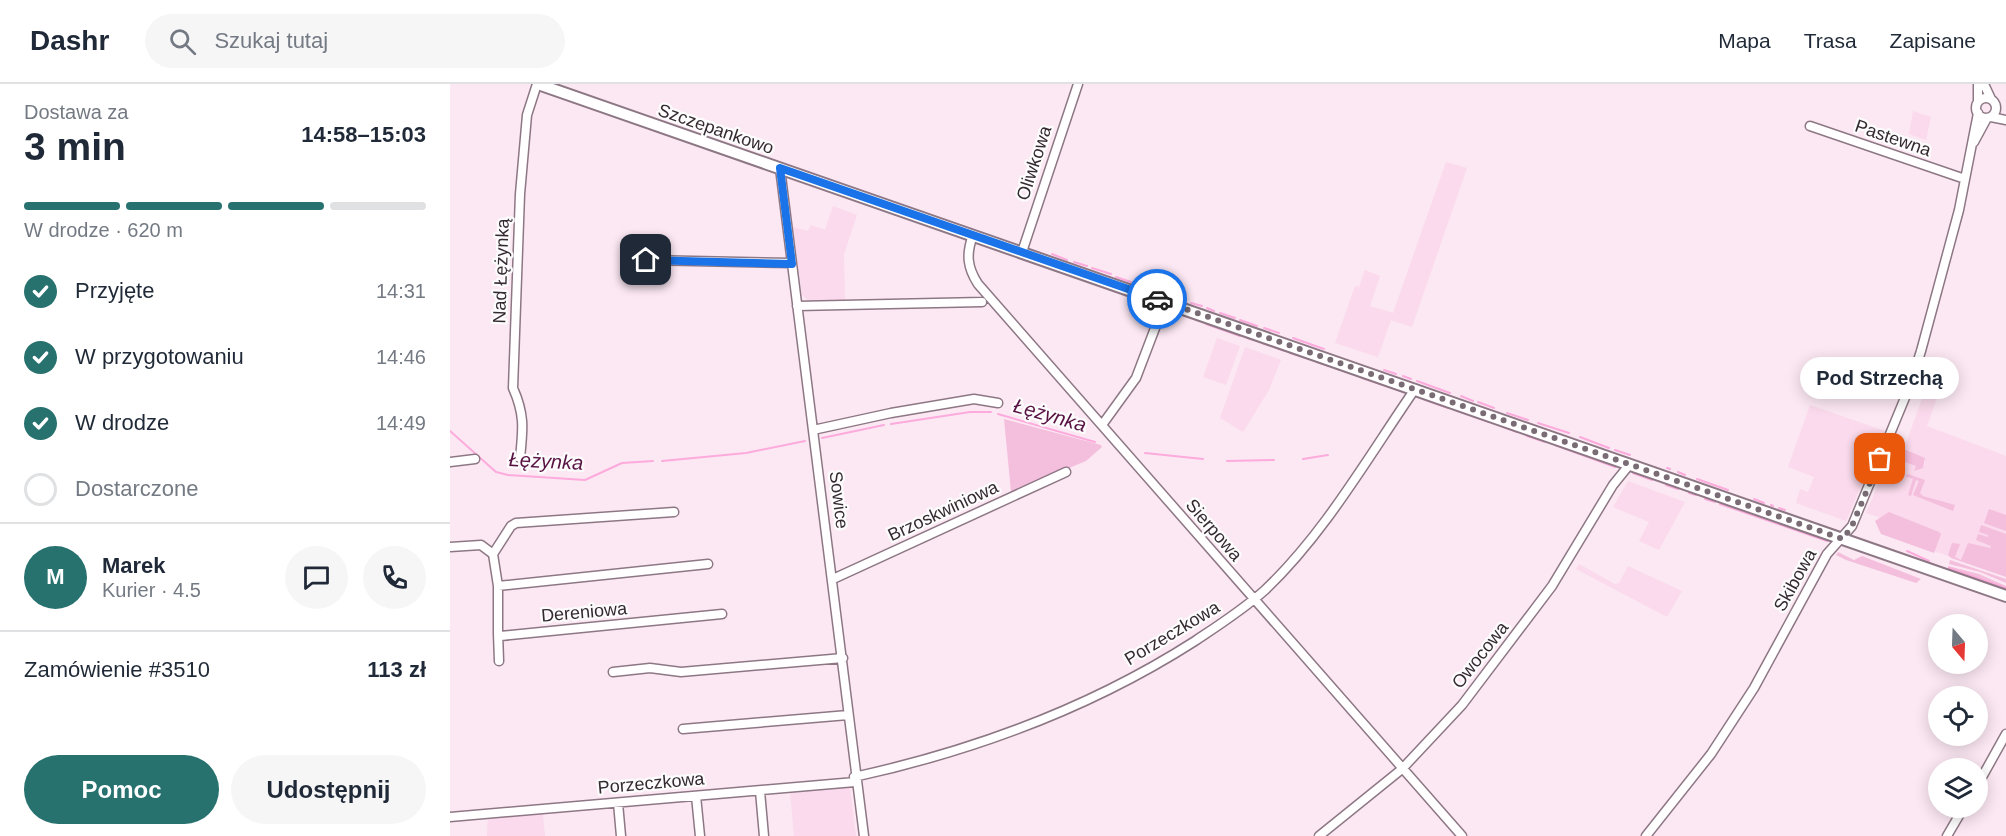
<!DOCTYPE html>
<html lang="pl">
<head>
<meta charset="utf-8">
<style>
  body { margin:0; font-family:Helvetica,sans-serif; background:#f6f6f7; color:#1f2937; height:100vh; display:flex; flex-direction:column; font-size:22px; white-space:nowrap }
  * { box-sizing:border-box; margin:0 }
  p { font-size:20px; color:#747a83 }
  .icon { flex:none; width:33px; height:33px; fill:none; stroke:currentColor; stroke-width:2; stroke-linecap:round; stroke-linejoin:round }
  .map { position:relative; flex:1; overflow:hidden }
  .details { display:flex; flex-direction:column; background:#fff; width:450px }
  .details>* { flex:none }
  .needle { width:39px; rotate:161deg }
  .controls { position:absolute; left:1478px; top:530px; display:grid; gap:12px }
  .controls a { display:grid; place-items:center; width:60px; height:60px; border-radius:50%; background:#fff; box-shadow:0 3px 15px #0003; font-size:30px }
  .pin { position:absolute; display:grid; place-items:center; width:51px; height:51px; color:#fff; margin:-26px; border-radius:12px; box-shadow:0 3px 9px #0006 }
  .courier { position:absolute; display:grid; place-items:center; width:60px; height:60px; margin:-30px; border:4px solid #1a73e8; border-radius:50%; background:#fff; color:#222; box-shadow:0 2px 8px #0007 }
  .bubble { position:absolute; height:42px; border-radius:21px; background:#fff; box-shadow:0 3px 15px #0003; font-size:20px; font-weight:800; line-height:42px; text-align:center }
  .headline em { font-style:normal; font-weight:800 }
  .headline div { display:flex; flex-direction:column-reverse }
  .headline { display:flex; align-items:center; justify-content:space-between; height:102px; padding:0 24px }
  h1 { font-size:39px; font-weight:800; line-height:45px }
  .bar { display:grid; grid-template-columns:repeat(4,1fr); gap:9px 6px; align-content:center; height:72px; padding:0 24px }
  .bar i { height:8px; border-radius:4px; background:#e0e1e3 }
  .bar .active { background:#27716f }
  .bar p { grid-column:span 4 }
  .line { display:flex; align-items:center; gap:15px; padding:0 24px; border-top:2px solid #e0e1e3 }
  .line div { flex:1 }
  .round { display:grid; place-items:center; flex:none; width:63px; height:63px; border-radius:32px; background:#f6f6f7 }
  ol { padding:0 24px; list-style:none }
  li { display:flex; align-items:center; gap:18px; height:66px }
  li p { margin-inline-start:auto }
  li .icon { padding:6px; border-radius:50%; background:#27716f; color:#fff; stroke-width:4 }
  li:last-child { color:#747a83 }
  li i { width:33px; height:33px; border:3px solid #e0e1e3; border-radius:50% }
  .button { display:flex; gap:12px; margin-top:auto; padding:12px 24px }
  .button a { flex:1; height:69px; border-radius:36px; background:#27716f; color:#fff; font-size:24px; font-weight:800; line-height:69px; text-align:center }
  .button a+a { background:#f6f6f7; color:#1f2937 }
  header { display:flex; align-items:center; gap:36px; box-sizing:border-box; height:84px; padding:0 30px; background:#fff; border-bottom:2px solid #e0e1e3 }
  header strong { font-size:28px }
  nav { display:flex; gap:33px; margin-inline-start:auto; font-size:21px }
  .search { width:420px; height:54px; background:#f6f6f7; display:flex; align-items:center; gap:15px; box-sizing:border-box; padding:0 21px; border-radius:33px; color:#747a83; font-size:22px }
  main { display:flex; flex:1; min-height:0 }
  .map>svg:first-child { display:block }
  .built { fill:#fadaec }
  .green { fill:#f4bedd }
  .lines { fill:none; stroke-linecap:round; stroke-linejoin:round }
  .stream { stroke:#fcabdc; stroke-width:2 }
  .street-casing { stroke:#8d7784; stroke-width:11 }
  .secondary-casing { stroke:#8d7784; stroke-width:14 }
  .street { stroke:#fff; stroke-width:8 }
  .secondary { stroke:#fff; stroke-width:10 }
  .done { stroke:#7a6c74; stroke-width:6; stroke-dasharray:0 10.8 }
  .route { stroke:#1a73e8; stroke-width:8 }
  .labels { text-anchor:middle; stroke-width:4.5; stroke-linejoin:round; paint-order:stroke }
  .street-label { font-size:18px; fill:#342a30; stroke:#fcfcfc }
  .water-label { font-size:20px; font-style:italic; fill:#581343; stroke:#fcfcfc }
</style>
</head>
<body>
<header>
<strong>Dashr</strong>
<div class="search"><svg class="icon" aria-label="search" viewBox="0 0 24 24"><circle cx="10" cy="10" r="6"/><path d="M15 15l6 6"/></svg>Szukaj tutaj</div>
<nav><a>Mapa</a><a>Trasa</a><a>Zapisane</a></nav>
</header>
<main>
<section class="details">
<div class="headline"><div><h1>3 min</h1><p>Dostawa za</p></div><em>14:58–15:03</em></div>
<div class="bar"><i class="active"></i><i class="active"></i><i class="active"></i><i></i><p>W drodze · 620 m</p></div>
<ol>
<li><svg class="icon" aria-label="check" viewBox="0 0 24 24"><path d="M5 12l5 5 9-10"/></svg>Przyjęte<p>14:31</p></li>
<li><svg class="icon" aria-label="check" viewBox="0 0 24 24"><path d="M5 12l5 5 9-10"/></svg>W przygotowaniu<p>14:46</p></li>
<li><svg class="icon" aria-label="check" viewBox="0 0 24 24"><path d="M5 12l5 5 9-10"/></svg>W drodze<p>14:49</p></li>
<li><i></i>Dostarczone</li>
</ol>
<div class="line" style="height:108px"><b class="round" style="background:#27716f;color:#fff">M</b><div><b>Marek</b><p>Kurier · 4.5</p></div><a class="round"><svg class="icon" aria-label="chat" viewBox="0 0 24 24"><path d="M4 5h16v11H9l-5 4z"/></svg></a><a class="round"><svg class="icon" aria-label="phone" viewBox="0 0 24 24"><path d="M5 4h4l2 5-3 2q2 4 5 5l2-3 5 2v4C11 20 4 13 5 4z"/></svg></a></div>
<div class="line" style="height:78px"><div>Zamówienie #3510</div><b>113 zł</b></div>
<div class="button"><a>Pomoc</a><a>Udostępnij</a></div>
</section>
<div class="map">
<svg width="1556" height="752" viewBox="0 0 1556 752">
  <rect width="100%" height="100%" fill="#fce8f3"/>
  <!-- built -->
  <path class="built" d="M1463 27 1481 33 1476 56 1459 50Z
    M996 78 1017 84 962 243 941 236 928 273 885 259 905 202 909 203 915 186 930 192 920 222 943 229Z
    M383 122 407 131 394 170 395 216 359 217 352 211 343 143 358 147 361 141 375 146Z
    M767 254 790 262 776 301 753 293Z
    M795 263 831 276 819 306 793 348 770 334Z
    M1484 281 1505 288 1496 313 1488 311 1477 342 1556 372V492L1432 449 1436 436 1416 429 1441 371 1473 383 1475 379V374L1454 365Z
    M1360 321 1435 347 1396 437 1346 419 1350 405 1358 408 1364 393 1338 383Z
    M1178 397 1235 418 1209 466 1189 457 1199 438 1163 423Z
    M1129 480 1165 500 1169 499 1178 482 1232 507 1217 533 1126 485Z
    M400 703 406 752H344L340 708Z
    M93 730 95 752H37L38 733Z"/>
  <!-- green -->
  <path class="green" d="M554 335 651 361 652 363 636 377 561 408Z
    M1449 363 1475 374 1473 384 1464 387 1466 382 1443 374Z
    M1458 390 1475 396 1470 409 1473 412 1505 421 1503 427 1463 411 1469 397 1466 396 1461 412 1458 411 1463 395 1455 392Z
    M1539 425 1556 431V447L1534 439Z
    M1439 428 1489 448 1491 450 1484 469 1431 450 1425 437Z
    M1531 441 1556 450V493L1501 474 1498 471 1502 459 1510 460 1505 473 1511 476 1518 459 1540 464 1541 462 1526 456 1528 450 1538 453V451L1529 448Z
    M1388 468 1404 476 1412 472 1471 495 1466 499 1396 476 1386 471Z
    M1500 476 1556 495V499L1530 488 1499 480Z
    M1498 482 1529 490 1556 502V508L1498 488Z"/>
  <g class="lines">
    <!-- stream -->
    <path class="stream" d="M602 170 617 176
      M624 178 637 182
      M642 184 661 190
      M666 193 684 199
      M689 201 696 203
      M701 205 708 208
      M714 210 735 217
      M695 218 708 223
      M741 219 752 222
      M757 224 764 227
      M719 226 750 237
      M770 229 785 234
      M790 236 807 242
      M756 240 790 252
      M814 244 829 249
      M797 254 804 256
      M843 254 874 265
      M812 259 835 267
      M840 269 860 275
      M867 278 879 282
      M885 284 906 291
      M934 286 946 290
      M953 292 961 295
      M912 294 954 308
      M967 297 1000 309
      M1011 312 1023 317
      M973 315 998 324
      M1028 318 1044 324
      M1005 326 1039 338
      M1057 329 1078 336
      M548 330 645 358
      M1088 339 1119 349
      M441 340 520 328H541
      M1051 342 1067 348
      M0 347 46 388 58 391 135 396 172 379 203 377
      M1077 352 1095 358
      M1130 353 1159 364
      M372 354 434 341
      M1105 361 1165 383
      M1165 366 1180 371
      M695 369 753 375
      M853 375 878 371
      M212 377 296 369 355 357
      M777 377 824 376
      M1217 384 1220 385
      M1228 388 1235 391
      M1183 389 1202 396
      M1247 395 1278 406
      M1216 401 1228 405
      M1239 409 1246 411
      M1255 415 1265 418
      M1304 415 1314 419
      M1270 420 1377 457
      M1321 421 1323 422
      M1329 424 1335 426
      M1457 467 1479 477
      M1499 484 1556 504"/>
    <!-- street casing -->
    <g class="street-casing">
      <path id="street" d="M1528 0V18
        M1534 0 1541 15
        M1526 24a10 10 0 1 1 20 0a10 10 0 1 1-20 0Z
        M1541 33 1556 36
        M1360 42 1515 95
        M1524 58 1537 34
        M330 84 414 752
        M523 151C516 170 517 183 528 200L1012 752
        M572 168 628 0
        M196 194V176L342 179
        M347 222 532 218
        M652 341 686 294 715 218
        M363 346 441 329 524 315 548 319
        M70 374C73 345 75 331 63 304L70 110 77 31 87 0
        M0 378 25 375
        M0 463 31 461 43 470 48 502V549L51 552 272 530
        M43 470 61 442 66 439 224 428
        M383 495 616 388
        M48 502 258 480
        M48 549 49 577
        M163 588 200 584 231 588 393 574
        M233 645 398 631
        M404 693C523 667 642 623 745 557 769 541 794 525 815 506 875 449 918 373 965 305
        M1527 702 1556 650
        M310 707 314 752
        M246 712 250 752
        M168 719 171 752
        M0 733 405 698
        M869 752 952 685 1012 621 1102 502 1163 401 1180 380
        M1196 752 1261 670 1304 604 1377 470 1402 442 1459 304 1471 267 1509 126 1528 29
        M1497 752 1514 723"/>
    </g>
    <!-- secondary casing -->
    <g class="secondary-casing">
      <path id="secondary" d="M88 0 1556 512"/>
    </g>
    <!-- street -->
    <use href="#street" class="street"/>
    <!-- secondary -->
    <use href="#secondary" class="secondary"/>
  </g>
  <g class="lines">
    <!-- done -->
    <path class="done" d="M707 215 1393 455 1402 442 1430 375"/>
    <!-- route -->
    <path class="route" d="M196 176 342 180 330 84 707 215"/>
  </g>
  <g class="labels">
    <!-- street labels -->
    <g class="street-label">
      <text transform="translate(266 45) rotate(19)" y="6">Szczepankowo</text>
      <text transform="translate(1443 54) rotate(19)" y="6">Pastewna</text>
      <text transform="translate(584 79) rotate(-72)" y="6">Oliwkowa</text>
      <text transform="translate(51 187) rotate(-88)" y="6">Nad Łężynką</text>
      <text transform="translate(389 416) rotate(83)" y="6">Sowice</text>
      <text transform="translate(493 427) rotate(-25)" y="6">Brzoskwiniowa</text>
      <text transform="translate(764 446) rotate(49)" y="6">Sierpowa</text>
      <text transform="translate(1345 496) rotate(-61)" y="6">Skibowa</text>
      <text transform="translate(134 528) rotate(-5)" y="6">Dereniowa</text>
      <text transform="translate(722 549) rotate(-31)" y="6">Porzeczkowa</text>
      <text transform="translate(1030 571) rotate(-52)" y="6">Owocowa</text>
      <text transform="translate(201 699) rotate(-5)" y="6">Porzeczkowa</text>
    </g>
    <!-- water labels -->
    <g class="water-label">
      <text transform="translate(600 331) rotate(16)" y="7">Łężynka</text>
      <text transform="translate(96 377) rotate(3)" y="7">Łężynka</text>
    </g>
  </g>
</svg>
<div class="controls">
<a><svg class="needle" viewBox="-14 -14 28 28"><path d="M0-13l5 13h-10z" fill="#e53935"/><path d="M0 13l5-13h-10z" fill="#747a83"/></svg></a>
<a><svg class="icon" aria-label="locate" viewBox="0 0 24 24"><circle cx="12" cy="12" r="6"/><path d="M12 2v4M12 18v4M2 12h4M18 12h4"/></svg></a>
<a><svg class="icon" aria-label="layers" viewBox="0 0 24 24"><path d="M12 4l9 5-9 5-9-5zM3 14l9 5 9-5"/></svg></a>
</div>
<div class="pin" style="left:1430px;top:375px;background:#ea580c"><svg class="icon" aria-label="bag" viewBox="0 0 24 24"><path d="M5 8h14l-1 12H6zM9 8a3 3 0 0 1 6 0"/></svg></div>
<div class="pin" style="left:196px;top:176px;background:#1f2937"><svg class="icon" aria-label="home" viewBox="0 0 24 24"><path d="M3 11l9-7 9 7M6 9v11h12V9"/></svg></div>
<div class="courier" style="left:707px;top:215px"><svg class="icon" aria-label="car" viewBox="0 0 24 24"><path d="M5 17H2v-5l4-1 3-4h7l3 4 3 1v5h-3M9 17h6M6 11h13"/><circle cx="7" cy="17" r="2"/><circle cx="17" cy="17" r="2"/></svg></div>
<div class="bubble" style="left:1350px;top:273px;width:159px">Pod Strzechą</div>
</div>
</main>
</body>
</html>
